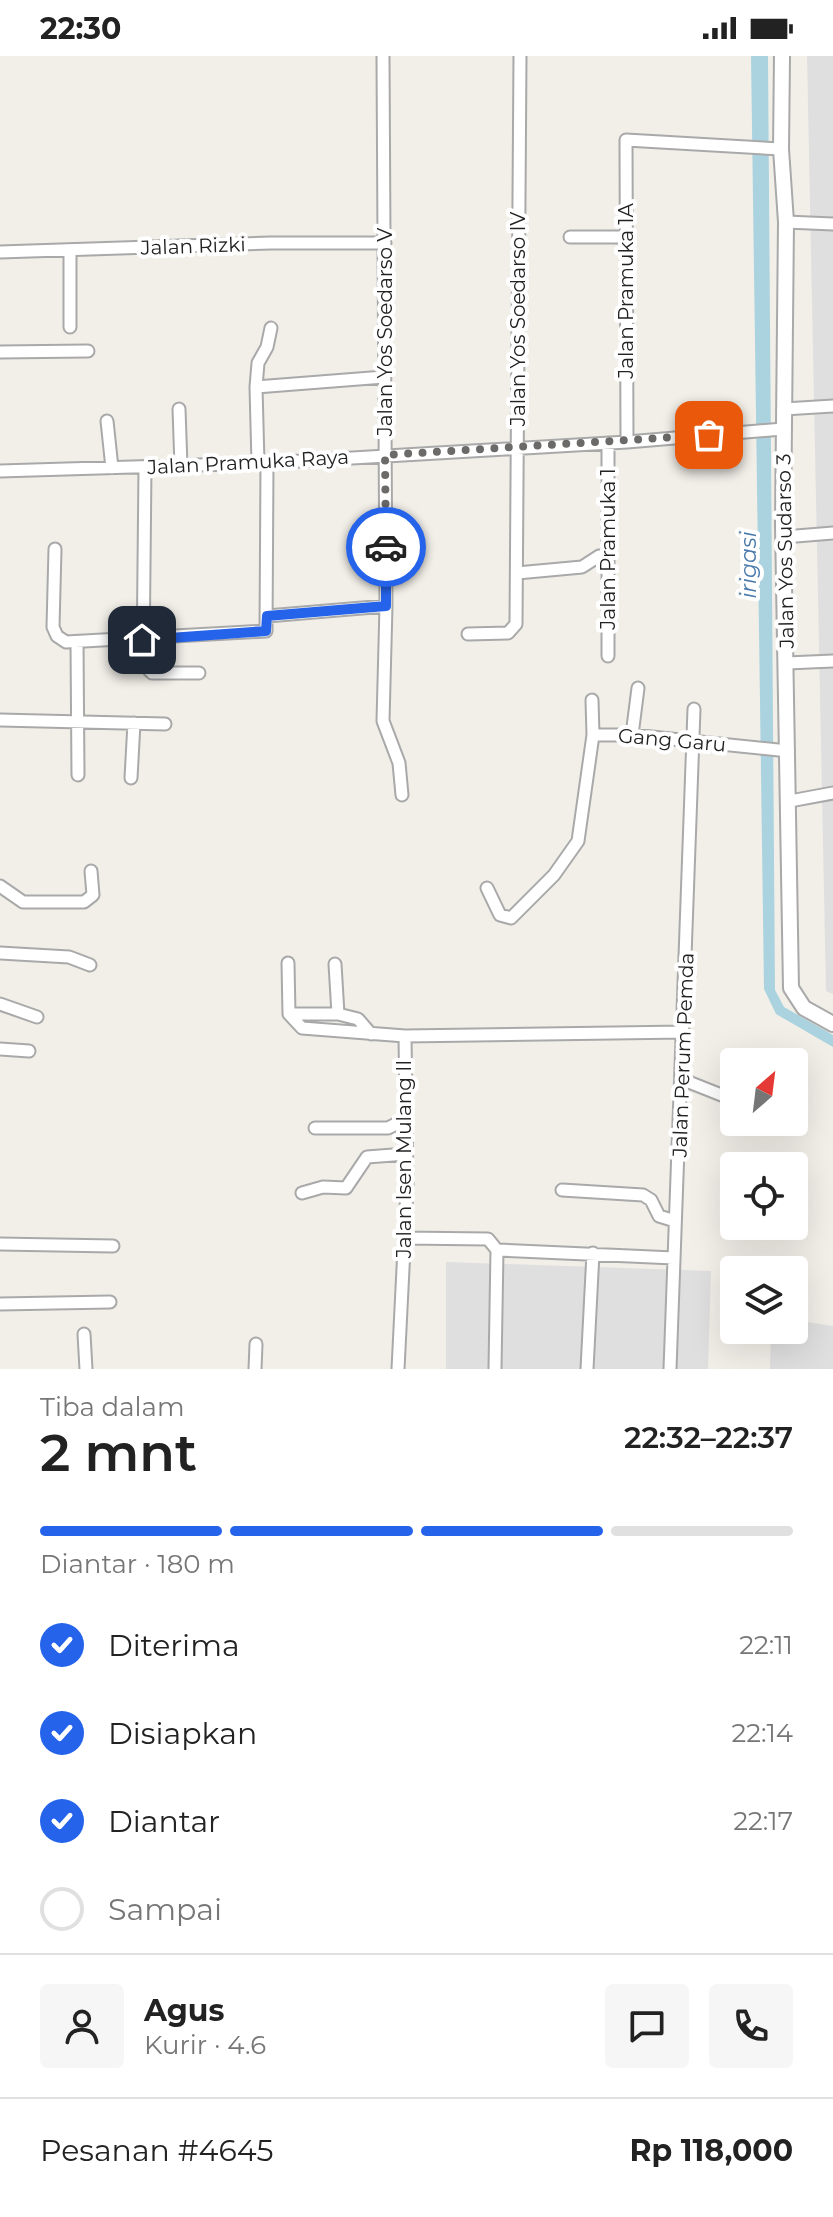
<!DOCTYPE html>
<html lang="id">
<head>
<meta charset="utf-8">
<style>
  body { margin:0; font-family:Montserrat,sans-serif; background:#f6f6f6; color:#222; height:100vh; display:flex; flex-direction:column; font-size:30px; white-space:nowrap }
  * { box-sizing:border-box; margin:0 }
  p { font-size:26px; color:#767676 }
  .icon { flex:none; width:44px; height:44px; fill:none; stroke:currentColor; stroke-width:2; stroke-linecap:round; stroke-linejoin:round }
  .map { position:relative; height:1313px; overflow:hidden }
  .details { display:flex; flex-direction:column; background:#fff; flex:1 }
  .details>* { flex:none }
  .needle { width:52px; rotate:28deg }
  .controls { position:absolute; left:720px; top:992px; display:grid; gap:16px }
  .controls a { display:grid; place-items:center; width:88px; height:88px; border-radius:8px; background:#fff; box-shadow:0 8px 32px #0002; font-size:40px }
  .pin { position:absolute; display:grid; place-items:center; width:68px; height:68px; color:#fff; margin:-34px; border-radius:16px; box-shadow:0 4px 12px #0006 }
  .courier { position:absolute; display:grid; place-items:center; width:80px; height:80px; margin:-40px; border:6px solid #2563eb; border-radius:50%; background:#fff; color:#222; box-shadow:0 2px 10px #0007 }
  .head em { font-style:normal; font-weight:600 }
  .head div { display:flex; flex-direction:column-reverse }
  .head { display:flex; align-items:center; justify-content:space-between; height:136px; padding:0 40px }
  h1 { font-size:52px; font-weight:600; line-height:60px }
  .bar { display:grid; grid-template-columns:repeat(4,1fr); gap:12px 8px; align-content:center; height:96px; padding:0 40px }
  .bar i { height:10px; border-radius:6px; background:#e0e0e0 }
  .bar .on { background:#2563eb }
  .bar p { grid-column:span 4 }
  .line { display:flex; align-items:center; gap:20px; padding:0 40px; border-top:2px solid #e0e0e0 }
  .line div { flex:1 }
  .round { display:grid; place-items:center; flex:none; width:84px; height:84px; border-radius:8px; background:#f6f6f6 }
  ol { padding:0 40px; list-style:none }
  li { display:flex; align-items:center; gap:24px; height:88px }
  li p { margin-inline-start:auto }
  li .icon { padding:8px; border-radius:50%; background:#2563eb; color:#fff; stroke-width:4 }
  li:last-child { color:#767676 }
  li i { width:44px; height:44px; border:4px solid #e0e0e0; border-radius:50% }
  .status { display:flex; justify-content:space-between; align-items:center; height:56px; padding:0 40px; background:#fff; direction:ltr }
  .status svg { height:22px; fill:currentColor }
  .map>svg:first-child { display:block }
  .residential { fill:#e0dfdf }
  .water { fill:#aad3df }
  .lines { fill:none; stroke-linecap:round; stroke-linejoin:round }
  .minor-casing { stroke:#a9a9a9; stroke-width:15 }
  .tertiary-casing { stroke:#a9a9a9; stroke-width:18 }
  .minor { stroke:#fff; stroke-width:11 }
  .tertiary { stroke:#fff; stroke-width:14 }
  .done { stroke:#6b6a68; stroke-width:8; stroke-dasharray:0 14.4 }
  .route { stroke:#2563eb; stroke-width:10 }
  .labels { text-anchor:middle; stroke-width:8; stroke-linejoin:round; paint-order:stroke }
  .street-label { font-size:20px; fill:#222; stroke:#fff }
  .water-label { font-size:22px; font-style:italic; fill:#4a7aab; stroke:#fff }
</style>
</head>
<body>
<div class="status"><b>22:30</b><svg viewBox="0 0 49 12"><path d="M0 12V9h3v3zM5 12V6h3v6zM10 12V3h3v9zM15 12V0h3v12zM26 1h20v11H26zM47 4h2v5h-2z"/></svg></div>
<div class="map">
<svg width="833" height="1313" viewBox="0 0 833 1313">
  <rect width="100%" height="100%" fill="#f2efe9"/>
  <!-- residential -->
  <path class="residential" d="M807 0H833V938L826 935Z
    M446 1206 711 1215 708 1313H446Z
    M794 1264 833 1270V1313H770L771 1274H794Z"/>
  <!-- water -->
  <path class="water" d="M751 0H768L775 934 784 951 833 979V991L776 958 764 933Z"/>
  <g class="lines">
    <!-- minor casing -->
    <g class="minor-casing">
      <path id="minor" d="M383 0 386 550 383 665 399 707 402 739
        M786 166 833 168
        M570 181H626
        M70 195V271
        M0 196 271 187H385
        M0 296 88 295
        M256 331 258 307 267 291 271 272
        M179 353 181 410
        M784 353 833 350
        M107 365 112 412
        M627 386 626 84 781 93
        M608 387V600
        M258 407 256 331 384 321
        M145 411 143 608 152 617H199
        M0 415 267 407 627 386 783 373
        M784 481 833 477
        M55 493 53 571 57 580 66 586 266 575 267 407
        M517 517 582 511 599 500H608
        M267 560 386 550
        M468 578 508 577 516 568 520 0
        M77 586 78 719
        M787 607 833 605
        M592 644 593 679
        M0 664 165 668
        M632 679 638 632
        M131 722 134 667
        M790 745 833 737
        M0 830 23 846H84L93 839 91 815
        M487 832 500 859 511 862 554 819 578 785 593 679H632L788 695
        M0 897 69 901 90 909
        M288 907 289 958 302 972 405 980
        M335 908 338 958 358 963 371 978
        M0 948 37 961
        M289 958H338
        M0 993 29 995
        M681 1023 734 1044
        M315 1072H388L406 1063
        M562 1134 643 1139 651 1144 659 1160 675 1165
        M302 1137 323 1131 346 1132 367 1101 406 1098
        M404 1182 488 1183 497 1194
        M0 1188 113 1190
        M0 1248 110 1246
        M84 1278 86 1313
        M255 1313 256 1288
        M398 1313 407 1132 405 980 684 976
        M495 1313 497 1194 674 1202
        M587 1313 593 1197
        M670 1313 694 653"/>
    </g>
    <!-- tertiary casing -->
    <g class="tertiary-casing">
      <path id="tertiary" d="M782 0 781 93 786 166 783 469 791 932 804 952 833 968"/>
    </g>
    <!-- minor -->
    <use href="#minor" class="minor"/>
    <!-- tertiary -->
    <use href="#tertiary" class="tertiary"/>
  </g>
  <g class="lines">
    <!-- done -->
    <path class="done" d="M386 491 385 399 709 379"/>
    <!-- route -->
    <path class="route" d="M142 584 266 575 267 560 386 550V491"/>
  </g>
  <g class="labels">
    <!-- street labels -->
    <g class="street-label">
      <text transform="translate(193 190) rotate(-2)" y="7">Jalan Rizki</text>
      <text transform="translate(626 235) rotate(-90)" y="7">Jalan Pramuka 1A</text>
      <text transform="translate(518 263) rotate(-90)" y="7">Jalan Yos Soedarso IV</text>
      <text transform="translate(385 276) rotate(-90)" y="7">Jalan Yos Soedarso V</text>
      <text transform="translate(248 406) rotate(-3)" y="7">Jalan Pramuka Raya</text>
      <text transform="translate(608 493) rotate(-90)" y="7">Jalan Pramuka 1</text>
      <text transform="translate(785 495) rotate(-91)" y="7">Jalan Yos Sudarso 3</text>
      <text transform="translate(672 684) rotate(5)" y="7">Gang Garu</text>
      <text transform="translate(683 999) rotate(-88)" y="7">Jalan Perum Pemda</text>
      <text transform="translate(404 1103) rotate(-90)" y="7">Jalan Isen Mulang II</text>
    </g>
    <!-- water labels -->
    <g class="water-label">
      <text transform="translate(748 509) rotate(-90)" y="8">irigasi</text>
    </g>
  </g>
</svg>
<div class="controls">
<a><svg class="needle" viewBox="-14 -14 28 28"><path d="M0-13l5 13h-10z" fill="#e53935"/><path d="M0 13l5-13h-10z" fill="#767676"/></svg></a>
<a><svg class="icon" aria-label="locate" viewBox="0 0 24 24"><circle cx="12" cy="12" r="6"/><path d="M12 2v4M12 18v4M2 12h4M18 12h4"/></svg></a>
<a><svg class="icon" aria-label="layers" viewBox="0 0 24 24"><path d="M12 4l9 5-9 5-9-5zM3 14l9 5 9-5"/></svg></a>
</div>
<div class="pin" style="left:709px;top:379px;background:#ea580c"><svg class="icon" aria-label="bag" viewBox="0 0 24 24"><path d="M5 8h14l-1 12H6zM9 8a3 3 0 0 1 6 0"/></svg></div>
<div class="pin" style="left:142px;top:584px;background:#1f2937"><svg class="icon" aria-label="home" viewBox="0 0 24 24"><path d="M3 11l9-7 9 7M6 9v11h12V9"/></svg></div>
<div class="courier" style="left:386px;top:491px"><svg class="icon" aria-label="car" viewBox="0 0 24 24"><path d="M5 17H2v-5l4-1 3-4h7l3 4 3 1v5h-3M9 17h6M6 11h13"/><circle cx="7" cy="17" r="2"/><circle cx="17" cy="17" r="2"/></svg></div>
</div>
<section class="details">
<div class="head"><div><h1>2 mnt</h1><p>Tiba dalam</p></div><em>22:32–22:37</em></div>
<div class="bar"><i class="on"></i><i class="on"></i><i class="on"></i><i></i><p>Diantar · 180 m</p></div>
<ol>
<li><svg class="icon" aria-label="check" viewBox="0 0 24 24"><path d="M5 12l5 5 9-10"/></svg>Diterima<p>22:11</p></li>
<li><svg class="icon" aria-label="check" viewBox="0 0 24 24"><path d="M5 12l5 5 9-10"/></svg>Disiapkan<p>22:14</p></li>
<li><svg class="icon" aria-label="check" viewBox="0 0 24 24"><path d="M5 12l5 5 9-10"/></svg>Diantar<p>22:17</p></li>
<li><i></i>Sampai</li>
</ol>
<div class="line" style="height:144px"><a class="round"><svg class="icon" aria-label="person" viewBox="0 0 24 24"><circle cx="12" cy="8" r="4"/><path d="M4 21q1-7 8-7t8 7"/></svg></a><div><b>Agus</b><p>Kurir · 4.6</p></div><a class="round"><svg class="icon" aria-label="chat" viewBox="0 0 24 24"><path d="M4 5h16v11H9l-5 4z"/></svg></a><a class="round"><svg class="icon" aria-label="phone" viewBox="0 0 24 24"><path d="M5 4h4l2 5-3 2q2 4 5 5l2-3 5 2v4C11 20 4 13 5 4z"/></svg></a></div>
<div class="line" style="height:104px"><div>Pesanan #4645</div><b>Rp 118,000</b></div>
</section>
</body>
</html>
